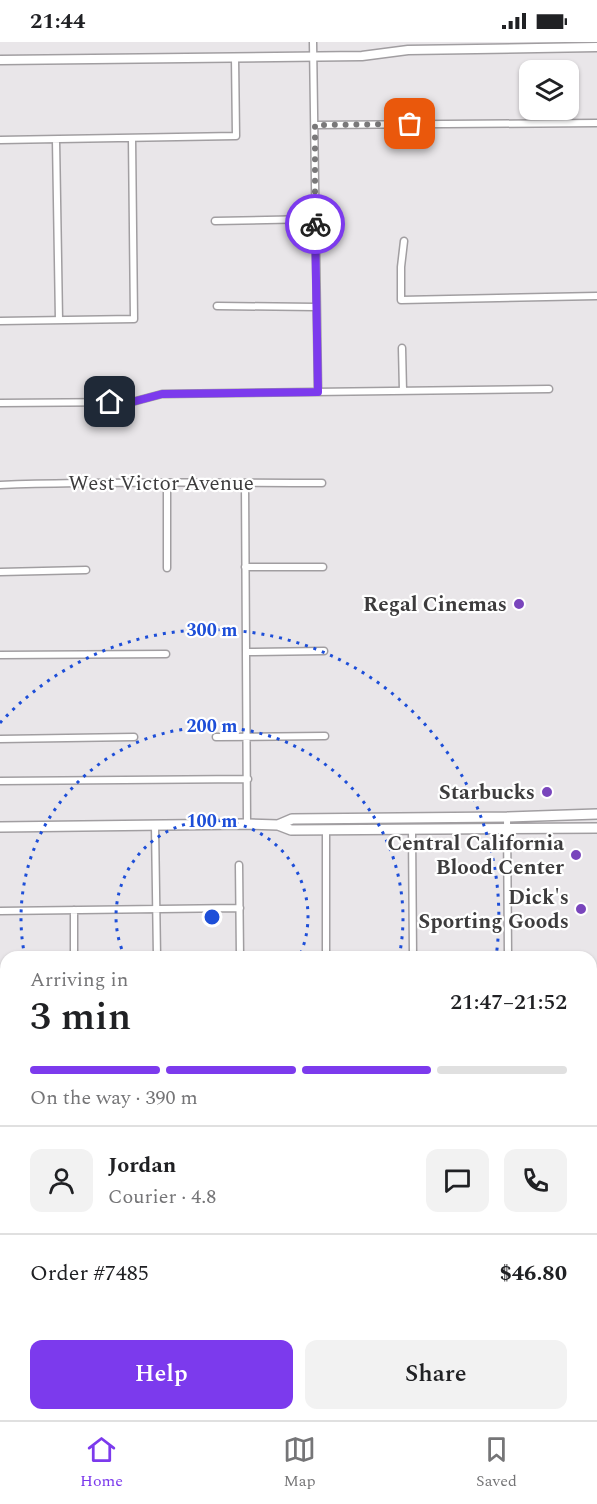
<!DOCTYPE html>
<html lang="en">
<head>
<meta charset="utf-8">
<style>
  body { margin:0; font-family:Spectral,serif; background:#f2f2f2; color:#202124; height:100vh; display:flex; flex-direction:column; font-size:22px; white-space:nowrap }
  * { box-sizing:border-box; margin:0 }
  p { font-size:20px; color:#757577 }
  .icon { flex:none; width:33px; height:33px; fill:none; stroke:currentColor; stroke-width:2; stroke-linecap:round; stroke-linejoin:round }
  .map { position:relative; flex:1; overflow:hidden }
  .panel { position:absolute; left:0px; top:909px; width:597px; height:470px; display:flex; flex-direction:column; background:#fff; border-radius:18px 18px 0 0; box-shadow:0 2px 4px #0004 }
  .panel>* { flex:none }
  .fabs { position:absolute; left:519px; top:18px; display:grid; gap:12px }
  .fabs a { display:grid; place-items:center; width:60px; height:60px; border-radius:12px; background:#fff; box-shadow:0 2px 4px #0004; font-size:30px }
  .pin { position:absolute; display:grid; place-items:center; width:51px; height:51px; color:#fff; margin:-26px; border-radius:12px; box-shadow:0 3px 9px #0006 }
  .courier { position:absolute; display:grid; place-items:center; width:60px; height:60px; margin:-30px; border:4px solid #7c3aed; border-radius:50%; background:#fff; color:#222; box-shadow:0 2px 8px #0007 }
  .overview em { font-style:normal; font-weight:600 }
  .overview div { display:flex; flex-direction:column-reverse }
  .overview { display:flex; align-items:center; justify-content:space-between; height:102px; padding:0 30px }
  h1 { font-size:39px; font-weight:600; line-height:45px }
  .bar { display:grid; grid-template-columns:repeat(4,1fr); gap:9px 6px; align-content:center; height:72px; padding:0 30px }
  .bar i { height:8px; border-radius:4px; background:#e0e0e0 }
  .bar .current { background:#7c3aed }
  .bar p { grid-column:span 4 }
  .line { display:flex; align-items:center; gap:15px; padding:0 30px; border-top:2px solid #e0e0e0 }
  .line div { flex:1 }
  .round { display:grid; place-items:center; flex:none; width:63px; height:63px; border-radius:12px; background:#f2f2f2 }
  .cta { display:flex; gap:12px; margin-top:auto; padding:12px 30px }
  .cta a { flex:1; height:69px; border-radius:12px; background:#7c3aed; color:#fff; font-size:24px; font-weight:600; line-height:69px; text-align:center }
  .cta a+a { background:#f2f2f2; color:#202124 }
  .status { display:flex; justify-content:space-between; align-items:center; height:42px; padding:0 30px; background:#fff; direction:ltr }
  .status svg { height:16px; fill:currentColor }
  .menu { display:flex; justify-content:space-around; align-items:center; height:84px; border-top:2px solid #e0e0e0; background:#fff; font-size:16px; color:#757577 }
  .menu a { display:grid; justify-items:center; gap:3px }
  .menu .current { color:#7c3aed }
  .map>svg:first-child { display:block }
  .green { fill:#accd9c }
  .water { fill:#648ebd }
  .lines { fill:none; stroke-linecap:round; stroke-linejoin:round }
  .stream { stroke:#648ebd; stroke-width:2 }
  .street-casing { stroke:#a19ea1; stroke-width:9 }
  .secondary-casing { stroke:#a19ea1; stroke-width:11 }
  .primary-casing { stroke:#a19ea1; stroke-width:12 }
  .street { stroke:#fff; stroke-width:6 }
  .secondary { stroke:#fff; stroke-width:8 }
  .primary { stroke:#fff; stroke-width:9 }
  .done { stroke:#797879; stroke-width:6; stroke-dasharray:0 10.8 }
  .route { stroke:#7c3aed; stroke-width:8 }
  .ring { fill:none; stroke:#1d4ed8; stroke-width:3; stroke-dasharray:3 6 }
  .poi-dot { fill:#7945bc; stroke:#fff; stroke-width:2 }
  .labels { text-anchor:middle; stroke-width:4.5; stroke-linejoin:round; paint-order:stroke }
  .street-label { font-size:21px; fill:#3d3c3d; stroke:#fff }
  .poi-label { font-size:21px; font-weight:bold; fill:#3d3c3d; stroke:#fff; text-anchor:end }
  .centre { fill:#1d4ed8; stroke:#fff; stroke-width:3 }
  .ring-label { font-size:18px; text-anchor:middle; font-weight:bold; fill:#1d4ed8; stroke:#fff; stroke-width:4.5; stroke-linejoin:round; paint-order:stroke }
</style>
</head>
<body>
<div class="status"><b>21:44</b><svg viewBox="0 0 49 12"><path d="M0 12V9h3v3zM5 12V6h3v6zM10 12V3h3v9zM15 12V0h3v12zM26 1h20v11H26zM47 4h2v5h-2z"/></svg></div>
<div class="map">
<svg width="597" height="1378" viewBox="0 0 597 1378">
  <rect width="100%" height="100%" fill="#e9e6e9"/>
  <!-- green -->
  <path class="green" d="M19 1372 124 1373V1378H18Z"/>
  <!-- water -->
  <path class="water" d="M331 1372V1378H143V1372Z"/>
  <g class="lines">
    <!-- stream -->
    <path class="stream" d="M591 1149 597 1148"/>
    <!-- street casing -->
    <g class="street-casing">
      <path id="street" d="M313 0 318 350
        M315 83 597 81
        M0 98 236 94 235 15
        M56 98 59 278
        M215 179 315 177
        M404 199 401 225V258L597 254
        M217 264 316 265
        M0 279 134 277 132 96
        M402 306 403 349
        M0 361 132 360 162 352 549 347
        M167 441V526
        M245 441 247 782
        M0 443C107 439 214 441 322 441
        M245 525H323
        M0 530 86 528
        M247 610 324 609
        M0 613 166 612
        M216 695 325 694
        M0 697 134 695
        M0 739 248 737
        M507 775 508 915
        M155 784 157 915
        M326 788V915
        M412 788 413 915
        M239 823 240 915
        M74 868V915
        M0 869 240 866
        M0 1156H6
        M0 1288 6 1338
        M9 1372V1378
        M352 1378 353 1372"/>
    </g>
    <!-- secondary casing -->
    <g class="secondary-casing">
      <path id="secondary" d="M0 18 362 14 408 8 597 5
        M591 1189 597 1188
        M0 1226 6 1252
        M0 1280H6"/>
    </g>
    <!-- primary casing -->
    <g class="primary-casing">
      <path id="primary" d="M278 783 292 777 507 775 597 772
        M0 785 247 782 278 783 291 788 597 786"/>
    </g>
    <!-- street -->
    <use href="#street" class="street"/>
    <!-- secondary -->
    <use href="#secondary" class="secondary"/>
    <!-- primary -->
    <use href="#primary" class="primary"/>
  </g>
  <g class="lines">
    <!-- done -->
    <path class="done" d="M315 182V83L410 82"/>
    <!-- route -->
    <path class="route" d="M110 360H132L162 352 318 350 315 182"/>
  </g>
  <!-- distance rings -->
  <g class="ring">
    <path d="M125 915A96 96 0 1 1 299 915"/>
    <path d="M25 915A191 191 0 1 1 399 915"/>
    <path d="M0 681A287 287 0 0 1 496 915"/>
  </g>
  <!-- markers -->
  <g class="poi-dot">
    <circle cx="519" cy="562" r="6"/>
    <circle cx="547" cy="750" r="6"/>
    <circle cx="576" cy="813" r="6"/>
    <circle cx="581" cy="867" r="6"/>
  </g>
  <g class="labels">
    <!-- street labels -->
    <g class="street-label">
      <text x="161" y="448">West Victor Avenue</text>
    </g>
    <!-- poi labels -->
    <g class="poi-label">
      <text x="507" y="569">Regal Cinemas</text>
      <text x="535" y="757">Starbucks</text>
      <text x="564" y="808">Central California<tspan x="564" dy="24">Blood Center</tspan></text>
      <text x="569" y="862">Dick's<tspan x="569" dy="24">Sporting Goods</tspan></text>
    </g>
  </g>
  <circle cx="212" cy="875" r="9" class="centre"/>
  <g class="ring-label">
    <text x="212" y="594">300 m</text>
    <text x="212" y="690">200 m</text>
    <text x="212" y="785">100 m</text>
  </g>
</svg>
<div class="fabs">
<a><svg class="icon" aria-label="layers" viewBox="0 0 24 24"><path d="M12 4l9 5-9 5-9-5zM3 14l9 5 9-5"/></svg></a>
</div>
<div class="pin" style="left:410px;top:82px;background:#ea580c"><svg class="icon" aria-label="bag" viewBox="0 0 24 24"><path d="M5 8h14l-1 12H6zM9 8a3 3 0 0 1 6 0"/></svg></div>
<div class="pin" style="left:110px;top:360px;background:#1f2937"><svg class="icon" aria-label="home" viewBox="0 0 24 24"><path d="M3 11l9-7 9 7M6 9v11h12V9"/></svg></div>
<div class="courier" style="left:315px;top:182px"><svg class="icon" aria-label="bike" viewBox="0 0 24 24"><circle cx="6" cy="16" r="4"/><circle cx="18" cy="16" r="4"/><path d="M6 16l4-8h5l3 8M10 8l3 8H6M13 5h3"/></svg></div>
<section class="panel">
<div class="overview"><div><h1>3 min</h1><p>Arriving in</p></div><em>21:47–21:52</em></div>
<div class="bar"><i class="current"></i><i class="current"></i><i class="current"></i><i></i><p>On the way · 390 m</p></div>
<div class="line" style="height:108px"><a class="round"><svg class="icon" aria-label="person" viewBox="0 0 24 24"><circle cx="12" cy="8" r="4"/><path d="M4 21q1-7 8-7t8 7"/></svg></a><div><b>Jordan</b><p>Courier · 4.8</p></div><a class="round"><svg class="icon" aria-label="chat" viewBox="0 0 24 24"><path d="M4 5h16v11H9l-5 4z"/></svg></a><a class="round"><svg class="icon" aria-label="phone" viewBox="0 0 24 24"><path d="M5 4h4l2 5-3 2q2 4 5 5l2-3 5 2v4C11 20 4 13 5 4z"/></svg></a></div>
<div class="line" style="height:78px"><div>Order #7485</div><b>$46.80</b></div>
<div class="cta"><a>Help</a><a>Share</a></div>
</section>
</div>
<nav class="menu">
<a class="current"><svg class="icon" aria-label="home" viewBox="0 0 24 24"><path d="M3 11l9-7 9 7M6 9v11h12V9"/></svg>Home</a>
<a><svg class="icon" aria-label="map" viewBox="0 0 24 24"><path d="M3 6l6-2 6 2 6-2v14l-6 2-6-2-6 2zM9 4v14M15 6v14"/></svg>Map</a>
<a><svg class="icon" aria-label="saved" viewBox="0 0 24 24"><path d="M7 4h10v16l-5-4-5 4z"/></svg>Saved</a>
</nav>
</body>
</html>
